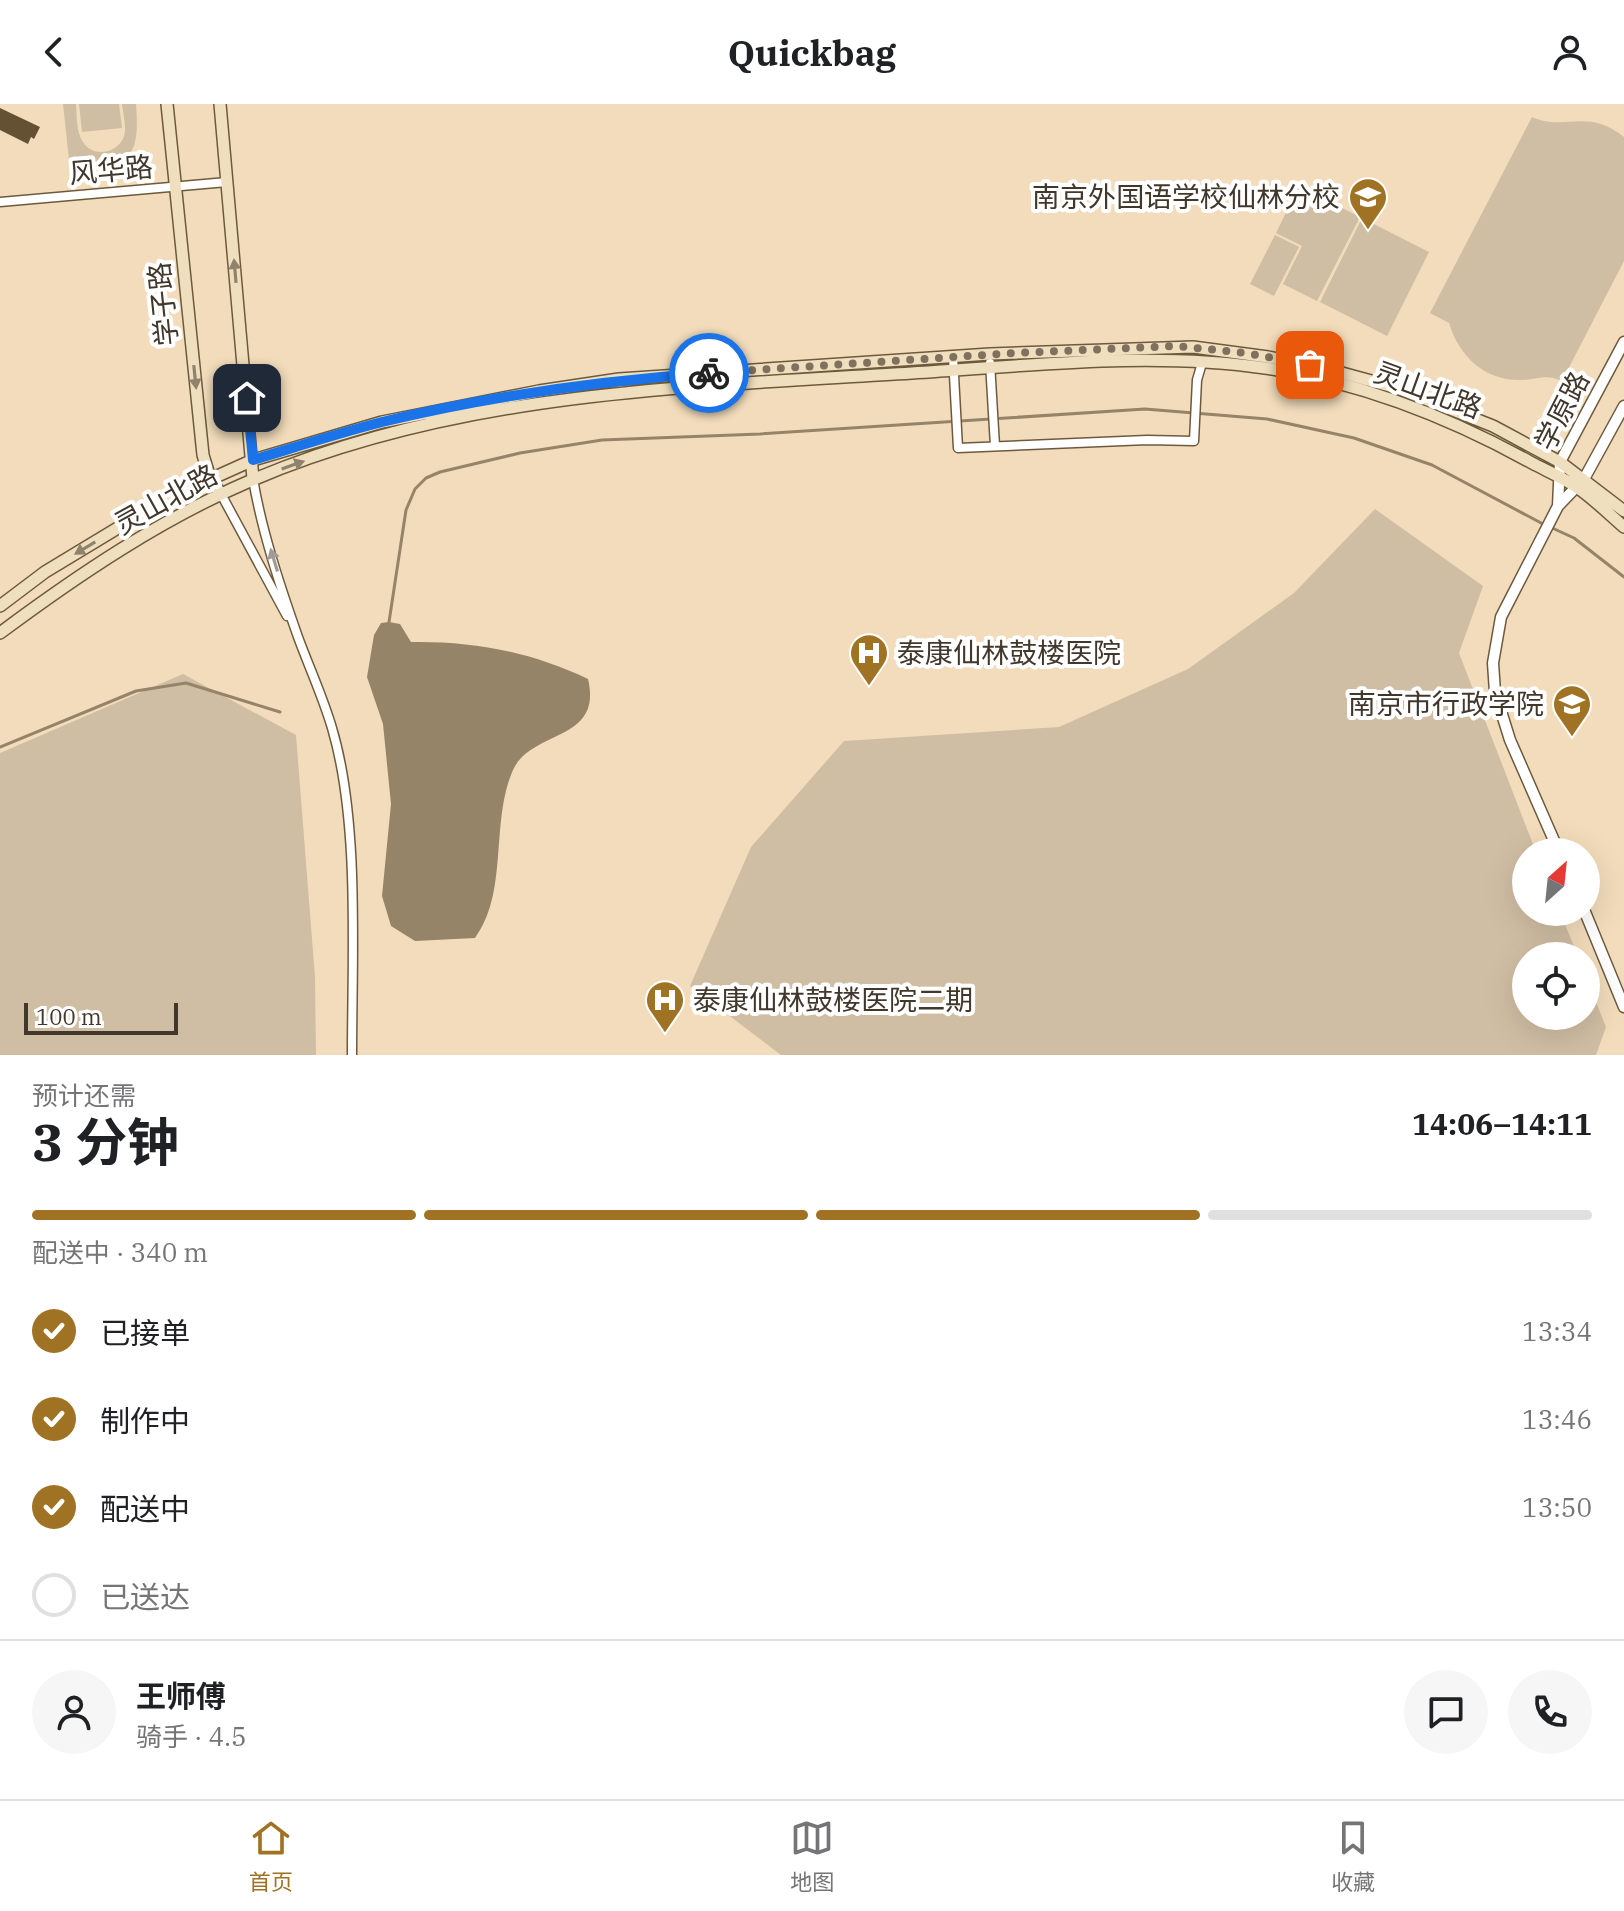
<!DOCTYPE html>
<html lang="zh">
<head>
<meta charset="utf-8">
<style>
  body { margin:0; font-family:"IBM Plex Serif","Noto Sans SC",serif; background:#f6f6f6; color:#202124; height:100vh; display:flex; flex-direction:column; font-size:30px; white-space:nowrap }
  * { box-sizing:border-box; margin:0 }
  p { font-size:26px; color:#757577 }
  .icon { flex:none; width:44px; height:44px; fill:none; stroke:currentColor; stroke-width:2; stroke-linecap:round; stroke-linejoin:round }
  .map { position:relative; height:951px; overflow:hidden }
  .details { display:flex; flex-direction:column; background:#fff; flex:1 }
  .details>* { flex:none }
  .needle { width:52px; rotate:27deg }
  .controls { position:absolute; left:1512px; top:734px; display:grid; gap:16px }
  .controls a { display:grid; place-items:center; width:88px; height:88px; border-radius:50%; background:#fff; box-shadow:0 8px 32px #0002; font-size:40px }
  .scale { position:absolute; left:24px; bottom:20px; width:154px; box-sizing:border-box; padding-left:8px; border:4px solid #41382b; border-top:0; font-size:22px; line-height:28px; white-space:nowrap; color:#41382b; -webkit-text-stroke:6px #fff; paint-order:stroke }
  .pin { position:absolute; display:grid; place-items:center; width:68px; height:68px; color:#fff; margin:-34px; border-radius:16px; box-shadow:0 4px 12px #0006 }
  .courier { position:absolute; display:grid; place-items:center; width:80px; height:80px; margin:-40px; border:6px solid #1a73e8; border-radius:50%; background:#fff; color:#222; box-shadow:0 2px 10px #0007 }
  .headline em { font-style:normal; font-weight:700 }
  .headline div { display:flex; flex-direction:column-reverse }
  .headline { display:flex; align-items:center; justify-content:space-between; height:136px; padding:0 32px }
  h1 { font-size:52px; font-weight:700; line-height:60px }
  .bar { display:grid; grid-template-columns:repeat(4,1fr); gap:12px 8px; align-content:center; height:96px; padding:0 32px }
  .bar i { height:10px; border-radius:6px; background:#e0e0e0 }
  .bar .active { background:#a07324 }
  .bar p { grid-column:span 4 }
  .line { display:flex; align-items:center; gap:20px; padding:0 32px; border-top:2px solid #e0e0e0 }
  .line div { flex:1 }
  .round { display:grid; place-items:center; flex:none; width:84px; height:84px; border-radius:42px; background:#f6f6f6 }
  ol { padding:0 32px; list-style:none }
  li { display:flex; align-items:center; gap:24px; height:88px }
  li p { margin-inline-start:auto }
  li .icon { padding:8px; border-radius:50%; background:#a07324; color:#fff; stroke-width:4 }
  li:last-child { color:#757577 }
  li i { width:44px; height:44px; border:4px solid #e0e0e0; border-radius:50% }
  header { display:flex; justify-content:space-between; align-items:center; height:104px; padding:0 32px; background:#fff; font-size:36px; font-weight:700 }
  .tab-bar { display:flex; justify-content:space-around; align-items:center; height:112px; border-top:2px solid #e0e0e0; background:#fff; font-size:22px; color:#757577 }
  .tab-bar a { display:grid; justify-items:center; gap:4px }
  .tab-bar .active { color:#a07324 }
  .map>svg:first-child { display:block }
  .green { fill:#d0bea4 }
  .water { fill:#968469 }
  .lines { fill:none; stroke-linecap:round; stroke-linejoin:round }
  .stream { stroke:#968469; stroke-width:3 }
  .building { fill:#645134 }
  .minor-casing { stroke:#6d5a3d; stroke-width:11 }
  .tertiary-casing { stroke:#6d5a3d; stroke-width:13 }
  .secondary-casing { stroke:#6d5a3d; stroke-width:14 }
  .minor { stroke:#fff; stroke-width:8 }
  .tertiary { stroke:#fff; stroke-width:10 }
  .secondary { stroke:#f0dfbe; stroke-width:11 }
  .oneway { fill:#90836d }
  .oneway2 { fill:#a09c95 }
  .done { stroke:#7f715d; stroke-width:8; stroke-dasharray:0 14.4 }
  .route { stroke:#1a73e8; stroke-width:10 }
  .labels { text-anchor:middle; stroke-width:8; stroke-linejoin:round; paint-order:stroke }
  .street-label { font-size:28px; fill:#41382b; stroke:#fff }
  .poi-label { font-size:28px; fill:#41382b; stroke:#fff; text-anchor:end }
</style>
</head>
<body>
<header><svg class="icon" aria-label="back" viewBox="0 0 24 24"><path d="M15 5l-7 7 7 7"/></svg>Quickbag<svg class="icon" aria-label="person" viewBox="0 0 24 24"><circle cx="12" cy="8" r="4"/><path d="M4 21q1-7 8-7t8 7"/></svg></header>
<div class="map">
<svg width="1624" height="951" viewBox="0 0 1624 951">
  <rect width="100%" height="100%" fill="#f2dcbb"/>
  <!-- green -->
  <path class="green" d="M63 0H76C77 12 76 28 83 38 93 54 118 50 124 32 127 23 123 10 122 0H136C141 62 125 61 70 65Z
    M79 0H119L122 24 82 28Z
    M1532 13C1565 28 1587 3 1624 33V157L1562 277C1545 269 1538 276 1519 276 1484 276 1459 252 1449 219L1430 209Z
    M1299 82 1360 113 1317 197 1283 180 1302 142 1276 129Z
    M1362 114 1429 148 1387 232 1320 198Z
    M1275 131 1299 143 1274 192 1250 180Z
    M1375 405 1483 482 1459 549 1536 748H1526V808H1560L1578 852H1526V912H1586V873L1606 923 1596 951H781L690 882 751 743 844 637 1059 623 1188 565 1294 489Z
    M183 570 296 631 315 873 316 951H0V649Z"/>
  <!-- water -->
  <path class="water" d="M389 518 400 520 411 538C474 537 531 548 588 575 603 638 532 625 513 666 490 718 509 788 475 834L415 837 391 822 382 792 391 700 383 620 367 573 374 531 381 519Z"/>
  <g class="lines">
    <!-- stream -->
    <path class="stream" d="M1550 423 1574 434 1624 473
      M389 518 406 406 415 385 426 374 440 368 520 349 602 336 760 330 1145 305 1267 315 1354 334 1432 361 1543 420
      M0 643 136 587 186 579 280 608"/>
  </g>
  <!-- building -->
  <path class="building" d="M0 4 40 23 34 35 31 33 28 40 0 26Z"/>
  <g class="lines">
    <!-- minor casing -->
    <g class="minor-casing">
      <path id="minor" d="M0 98 227 78
        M953 253 958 344 1147 336 1194 337 1197 276 1202 259
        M990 259 995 342
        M253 375C262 428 280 482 298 533 309 563 323 593 332 624 360 718 352 852 352 951
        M221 390 287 512"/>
    </g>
    <!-- tertiary casing -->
    <g class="tertiary-casing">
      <path id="tertiary" d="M1558 402 1560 358 1624 238
        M1559 748 1510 636 1495 588 1493 559 1501 513 1558 402 1584 375 1624 302
        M1585 808 1624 903"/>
    </g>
    <!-- secondary casing -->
    <g class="secondary-casing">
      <path id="secondary" d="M167 0 203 351 210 374 221 390
        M220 0 253 375
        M0 502 45 468 164 396 253 356 382 318 539 287 619 275 990 250 1193 243 1268 253 1331 266 1397 284 1493 322 1560 358 1624 407
        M0 529C78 471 161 415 250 377 459 287 689 283 912 269 1028 262 1149 247 1265 264 1360 278 1449 313 1532 359 1547 367 1564 374 1578 384 1594 395 1609 410 1624 423"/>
    </g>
    <!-- minor -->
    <use href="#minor" class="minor"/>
    <!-- tertiary -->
    <use href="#tertiary" class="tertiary"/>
    <!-- secondary -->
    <use href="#secondary" class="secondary"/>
  </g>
  <!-- one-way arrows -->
  <defs><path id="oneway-solid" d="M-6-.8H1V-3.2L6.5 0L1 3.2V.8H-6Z" transform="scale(2)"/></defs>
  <g class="oneway">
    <use href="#oneway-solid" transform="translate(235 167) rotate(-95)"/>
    <use href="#oneway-solid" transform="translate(195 273) rotate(84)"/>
    <use href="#oneway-solid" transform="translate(293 361) rotate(-19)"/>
    <use href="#oneway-solid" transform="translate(85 444) rotate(149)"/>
  </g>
  <use class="oneway2" href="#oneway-solid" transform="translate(274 456) rotate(-107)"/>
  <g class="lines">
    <!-- done -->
    <path class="done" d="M709 269 1015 249 1176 242 1246 249 1310 261"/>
    <!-- route -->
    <path class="route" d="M247 294 253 356C296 343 339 329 382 318 489 292 599 277 709 269"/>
  </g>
  <!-- icons -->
  <defs>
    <g id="school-pin" transform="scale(2)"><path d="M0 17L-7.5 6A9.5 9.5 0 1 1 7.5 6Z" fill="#a07324" stroke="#fff"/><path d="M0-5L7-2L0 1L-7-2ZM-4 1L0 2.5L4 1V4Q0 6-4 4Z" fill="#fff"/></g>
    <g id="hospital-pin" transform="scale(2)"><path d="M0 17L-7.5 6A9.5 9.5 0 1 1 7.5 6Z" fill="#a07324" stroke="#fff"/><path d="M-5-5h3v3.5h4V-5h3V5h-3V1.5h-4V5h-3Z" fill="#fff"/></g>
  </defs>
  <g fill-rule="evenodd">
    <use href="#school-pin" x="1368" y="93"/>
    <use href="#hospital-pin" x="869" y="549"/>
    <use href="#school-pin" x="1572" y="600"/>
    <use href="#hospital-pin" x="665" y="896"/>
  </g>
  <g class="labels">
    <!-- street labels -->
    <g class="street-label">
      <text transform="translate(111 66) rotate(-5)" y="10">风华路</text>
      <text transform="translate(163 200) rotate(-96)" y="10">学子路</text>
      <text transform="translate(1428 286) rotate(20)" y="10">灵山北路</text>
      <text transform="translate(1562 307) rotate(-63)" y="10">学原路</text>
      <text transform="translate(166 395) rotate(-29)" y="10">灵山北路</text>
    </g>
    <!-- poi labels -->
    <g class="poi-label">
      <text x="1340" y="103">南京外国语学校仙林分校</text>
      <text x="897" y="559" text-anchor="start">泰康仙林鼓楼医院</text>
      <text x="1544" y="610">南京市行政学院</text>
      <text x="693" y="906" text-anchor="start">泰康仙林鼓楼医院二期</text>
    </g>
  </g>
</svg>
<div class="controls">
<a><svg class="needle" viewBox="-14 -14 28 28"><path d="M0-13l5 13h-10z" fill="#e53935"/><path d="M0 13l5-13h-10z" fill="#757577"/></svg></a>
<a><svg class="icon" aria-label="locate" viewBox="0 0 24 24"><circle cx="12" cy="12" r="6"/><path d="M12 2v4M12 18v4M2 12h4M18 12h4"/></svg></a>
</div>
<div class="scale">100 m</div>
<div class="pin" style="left:1310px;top:261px;background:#ea580c"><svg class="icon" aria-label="bag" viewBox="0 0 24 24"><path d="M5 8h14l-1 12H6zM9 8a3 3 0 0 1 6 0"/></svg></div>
<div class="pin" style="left:247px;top:294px;background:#1f2937"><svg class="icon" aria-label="home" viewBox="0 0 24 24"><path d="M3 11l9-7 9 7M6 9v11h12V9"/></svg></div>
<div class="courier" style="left:709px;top:269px"><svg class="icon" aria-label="bike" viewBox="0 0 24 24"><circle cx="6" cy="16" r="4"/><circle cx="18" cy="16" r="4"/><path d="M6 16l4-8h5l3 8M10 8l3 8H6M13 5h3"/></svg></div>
</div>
<section class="details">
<div class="headline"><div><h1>3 分钟</h1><p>预计还需</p></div><em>14:06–14:11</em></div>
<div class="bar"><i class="active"></i><i class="active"></i><i class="active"></i><i></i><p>配送中 · 340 m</p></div>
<ol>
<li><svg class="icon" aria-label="check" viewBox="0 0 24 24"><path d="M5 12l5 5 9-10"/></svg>已接单<p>13:34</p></li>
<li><svg class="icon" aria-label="check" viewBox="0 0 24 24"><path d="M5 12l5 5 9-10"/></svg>制作中<p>13:46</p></li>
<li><svg class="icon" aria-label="check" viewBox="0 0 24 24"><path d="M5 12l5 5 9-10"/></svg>配送中<p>13:50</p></li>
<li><i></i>已送达</li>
</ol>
<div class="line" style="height:144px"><a class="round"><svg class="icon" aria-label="person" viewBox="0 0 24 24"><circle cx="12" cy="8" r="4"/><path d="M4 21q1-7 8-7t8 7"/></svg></a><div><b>王师傅</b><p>骑手 · 4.5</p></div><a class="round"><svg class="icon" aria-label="chat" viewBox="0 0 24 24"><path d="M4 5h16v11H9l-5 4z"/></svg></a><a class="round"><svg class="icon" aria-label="phone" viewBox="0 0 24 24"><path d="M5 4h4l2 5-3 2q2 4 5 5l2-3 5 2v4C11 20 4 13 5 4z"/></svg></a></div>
</section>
<nav class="tab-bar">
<a class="active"><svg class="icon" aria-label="home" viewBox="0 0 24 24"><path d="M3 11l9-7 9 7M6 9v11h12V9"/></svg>首页</a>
<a><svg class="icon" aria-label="map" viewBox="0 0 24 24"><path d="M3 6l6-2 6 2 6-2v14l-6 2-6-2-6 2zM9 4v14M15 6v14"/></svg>地图</a>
<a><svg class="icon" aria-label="saved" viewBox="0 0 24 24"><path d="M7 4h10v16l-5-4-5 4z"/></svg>收藏</a>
</nav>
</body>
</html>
